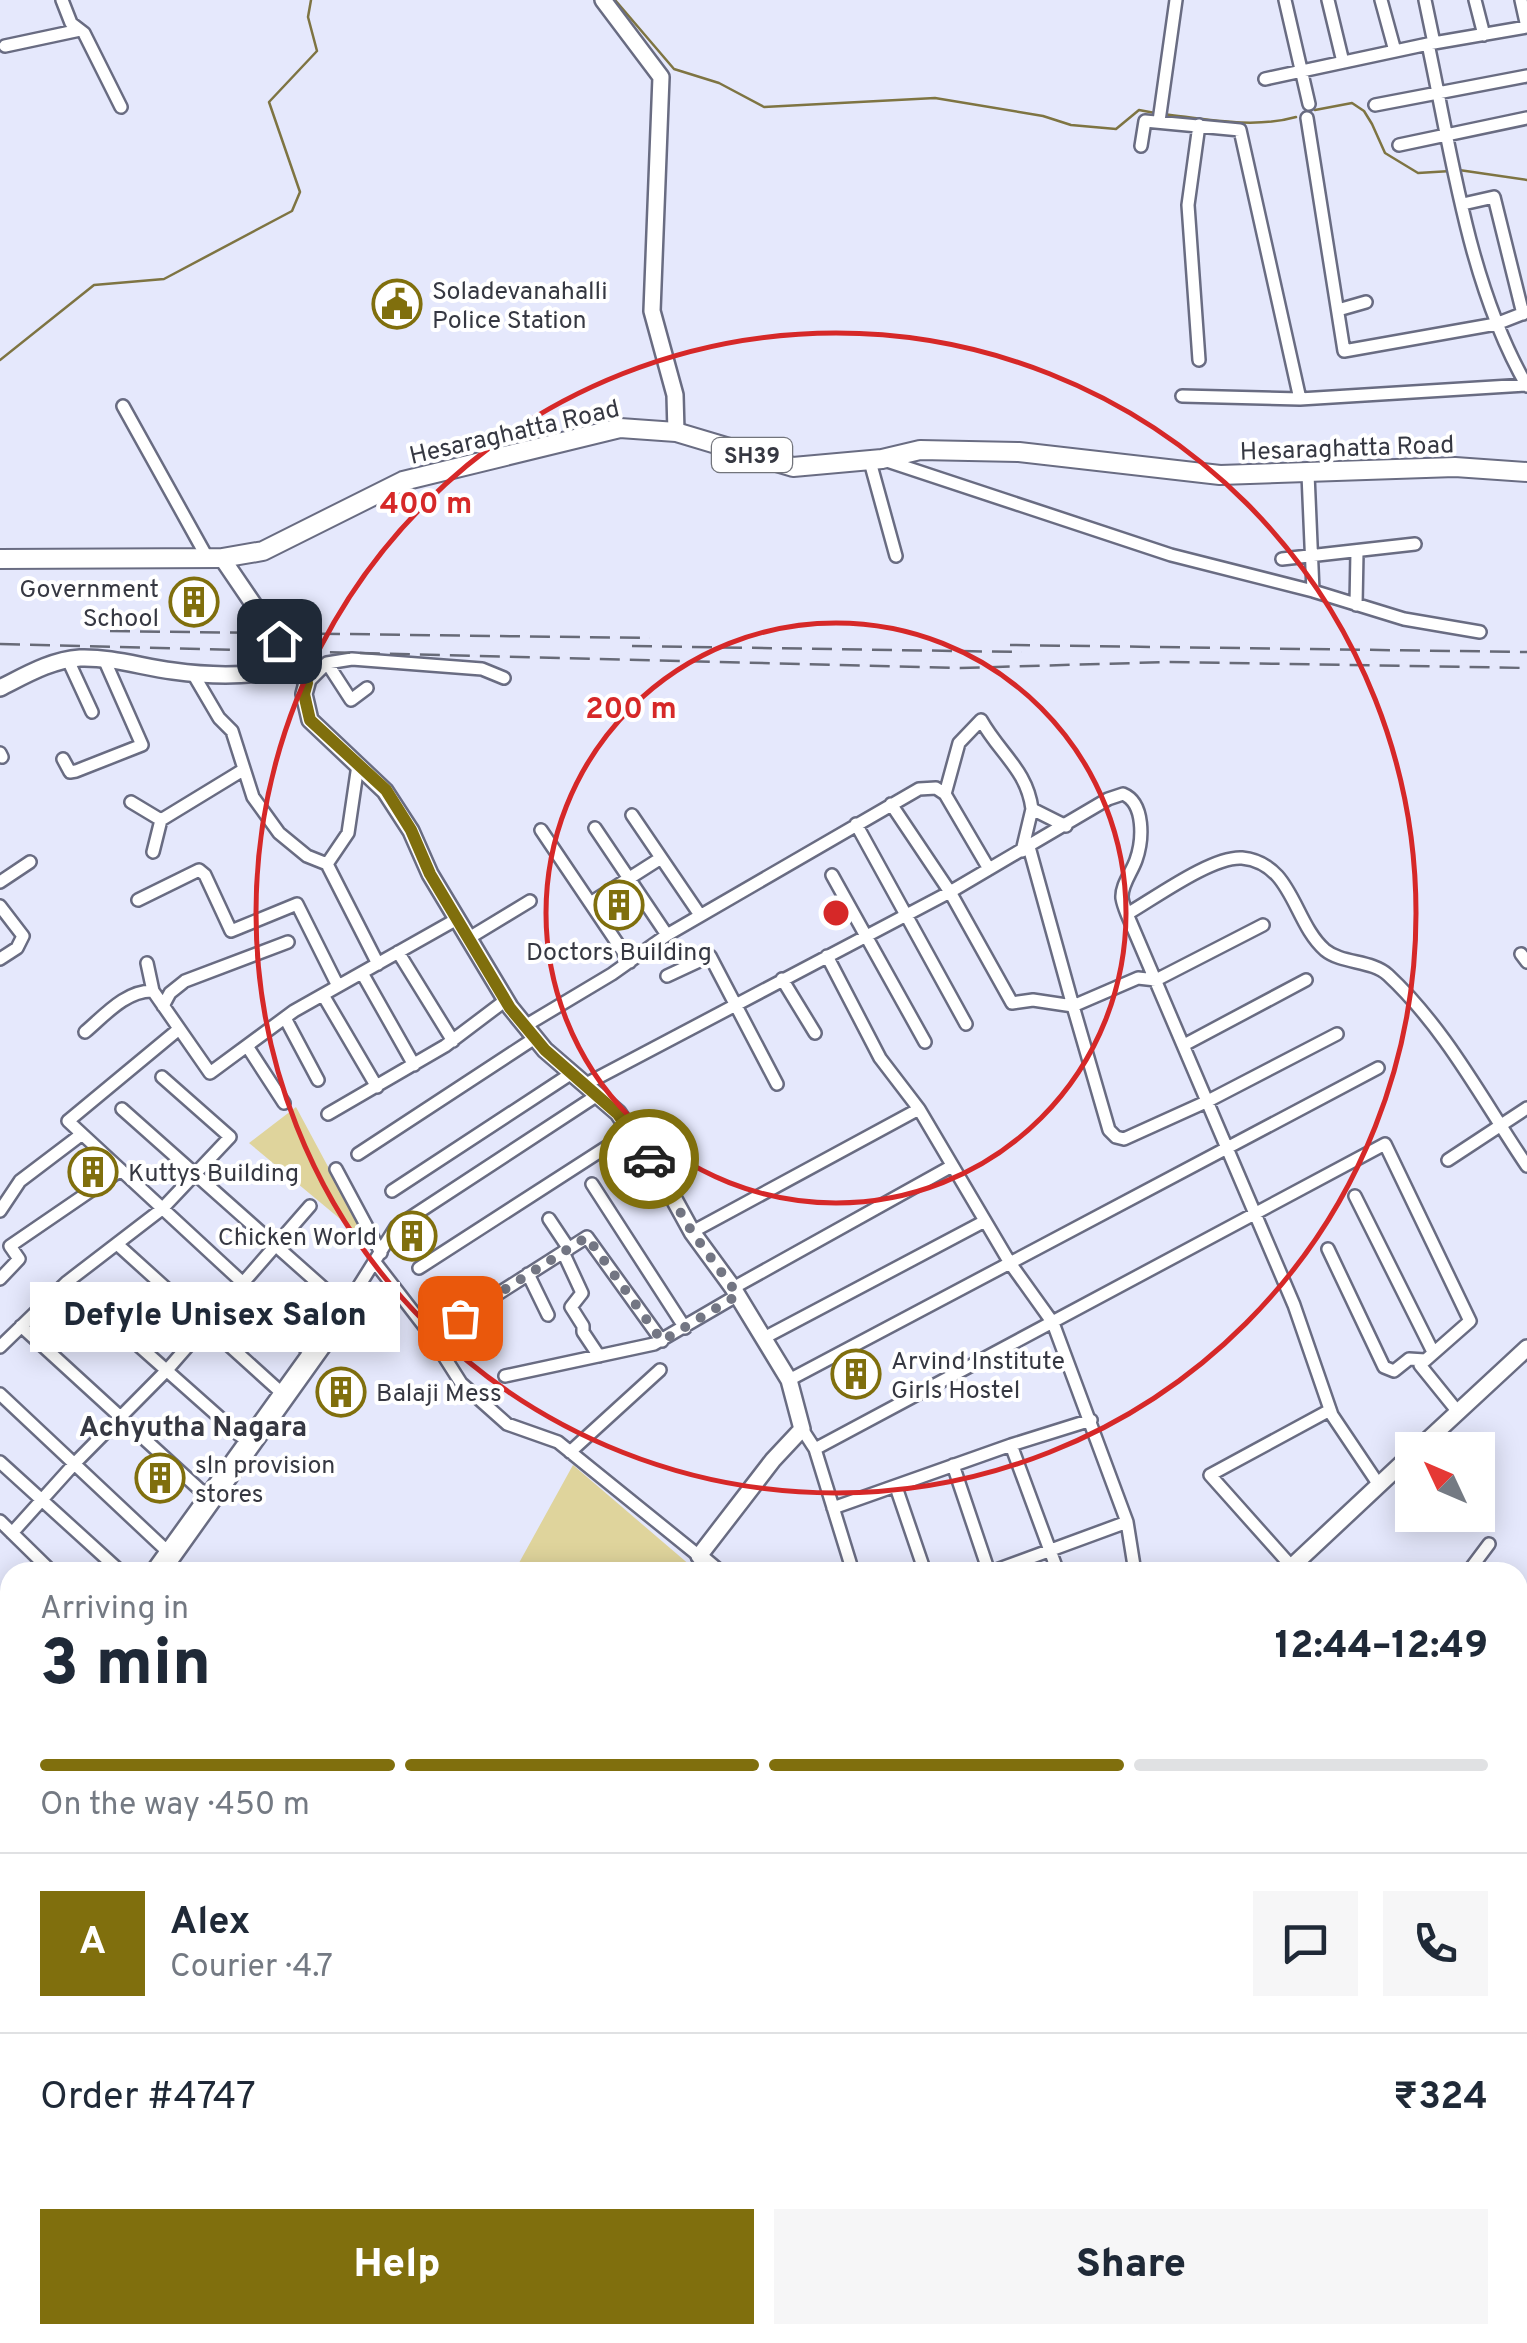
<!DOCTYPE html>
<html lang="en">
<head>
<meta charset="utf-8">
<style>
  body { margin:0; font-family:Overpass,sans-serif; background:#f6f6f7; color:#1f2937; height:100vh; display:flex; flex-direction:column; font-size:38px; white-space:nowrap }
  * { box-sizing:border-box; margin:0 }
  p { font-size:32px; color:#747a83 }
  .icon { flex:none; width:55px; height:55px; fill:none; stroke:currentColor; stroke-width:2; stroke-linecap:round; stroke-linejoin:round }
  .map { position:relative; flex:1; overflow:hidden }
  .drawer { position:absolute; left:0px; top:1562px; width:1528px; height:782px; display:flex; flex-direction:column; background:#fff; border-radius:30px 30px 0 0; box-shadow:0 5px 25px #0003 }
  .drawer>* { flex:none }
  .needle { width:65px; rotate:314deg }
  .buttons { position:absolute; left:1395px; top:1432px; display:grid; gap:20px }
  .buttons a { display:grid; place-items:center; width:100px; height:100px; border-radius:0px; background:#fff; box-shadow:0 5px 25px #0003; font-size:50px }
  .pin { position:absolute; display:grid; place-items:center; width:85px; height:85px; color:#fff; margin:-42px; border-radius:20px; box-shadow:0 5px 15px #0006 }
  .courier { position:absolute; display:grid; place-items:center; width:100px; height:100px; margin:-50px; border:8px solid #806f0d; border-radius:50%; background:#fff; color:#222; box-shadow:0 2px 12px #0007 }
  .bubble { position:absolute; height:70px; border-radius:0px; background:#fff; box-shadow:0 5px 25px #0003; font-size:32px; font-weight:800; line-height:70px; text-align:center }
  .overview em { font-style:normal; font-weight:800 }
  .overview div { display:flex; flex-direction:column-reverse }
  .overview { display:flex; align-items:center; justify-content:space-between; height:170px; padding:0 40px }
  h1 { font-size:65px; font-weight:800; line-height:75px }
  .bar { display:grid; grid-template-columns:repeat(4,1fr); gap:15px 10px; align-content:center; height:120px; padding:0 40px }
  .bar i { height:12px; border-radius:8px; background:#e0e1e3 }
  .bar .selected { background:#806f0d }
  .bar p { grid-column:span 4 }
  .line { display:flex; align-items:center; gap:25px; padding:0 40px; border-top:2px solid #e0e1e3 }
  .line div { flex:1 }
  .round { display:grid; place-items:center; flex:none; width:105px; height:105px; border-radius:0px; background:#f6f6f7 }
  .button { display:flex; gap:20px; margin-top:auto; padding:20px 40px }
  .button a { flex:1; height:115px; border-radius:0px; background:#806f0d; color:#fff; font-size:40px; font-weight:800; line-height:115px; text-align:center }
  .button a+a { background:#f6f6f7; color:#1f2937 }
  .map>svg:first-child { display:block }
  .green { fill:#dfd49c }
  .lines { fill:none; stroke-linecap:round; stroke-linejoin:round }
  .stream { stroke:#7e7442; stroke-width:2.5 }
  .street-casing { stroke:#696c82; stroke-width:16 }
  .secondary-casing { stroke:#696c82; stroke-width:20 }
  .primary-casing { stroke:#696c82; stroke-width:22 }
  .street { stroke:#fff; stroke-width:11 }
  .secondary { stroke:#fff; stroke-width:15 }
  .primary { stroke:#fff; stroke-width:18 }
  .rail { stroke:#676a77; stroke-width:2.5; stroke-dasharray:20 10; stroke-linecap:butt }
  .done { stroke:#737683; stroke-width:10; stroke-dasharray:0 18 }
  .route { stroke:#806f0d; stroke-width:12 }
  .ring { fill:none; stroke:#d62828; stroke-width:5 }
  .labels { text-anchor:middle; stroke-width:8; stroke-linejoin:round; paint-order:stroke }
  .shield { fill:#fff; stroke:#72747b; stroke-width:2.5 }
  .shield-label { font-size:22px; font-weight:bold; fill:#363842 }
  .poi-label { font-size:25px; fill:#363842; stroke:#fff; text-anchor:start }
  .street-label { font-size:25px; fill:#363842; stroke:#fff }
  .neighbourhood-label { font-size:28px; font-weight:bold; fill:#363842; stroke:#fff }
  .centre { fill:#d62828; stroke:#fff; stroke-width:5 }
  .ring-label { font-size:30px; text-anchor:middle; font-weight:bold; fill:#d62828; stroke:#fff; stroke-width:8; stroke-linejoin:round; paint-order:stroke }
</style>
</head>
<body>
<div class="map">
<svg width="1527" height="2343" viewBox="0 0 1527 2343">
  <rect width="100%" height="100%" fill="#e5e8fc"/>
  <!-- green -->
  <path class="green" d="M296 1107 369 1243 249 1143Z
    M573 1465 698 1572H514Z
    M6 2106H10V2335H454L460 2343H0V2226L10 2221 0 2205V2118Z"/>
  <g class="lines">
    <!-- stream -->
    <path class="stream" d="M615 0 674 69 719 83 764 107 935 98 1043 116 1071 125 1116 129 1139 110 1155 113
      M1315 110 1352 103 1364 111 1372 124 1385 153 1418 173 1451 171
      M1163 114C1206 119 1254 129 1296 117
      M1459 170 1527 180
      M0 360 94 285 164 279 292 211 300 192 269 102 317 51 308 17 311 0"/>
    <!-- street casing -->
    <g class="street-casing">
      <path id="street" d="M62 0 71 23 84 33 121 107
        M1285 0 1309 104
        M1328 0 1343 62
        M1381 0 1395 51
        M1425 0 1434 43
        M1475 0 1484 35
        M1428 44 1527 27 1521 0
        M5 46 80 30
        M1265 79 1428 44C1452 156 1469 286 1527 386
        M1375 105 1527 76
        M1307 118 1344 351 1496 324 1527 312
        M1159 121 1176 0
        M1199 125 1188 205 1199 360
        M1399 145 1527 118
        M1141 146 1145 121 1240 130 1300 399
        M1463 204 1494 197 1523 314
        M1338 310 1366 302
        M1182 396 1300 399 1527 385
        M123 406 208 559
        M869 458 896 556
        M884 460 1171 555 1313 591 1404 619 1480 632
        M1308 474 1313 591
        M1282 559 1415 544
        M1356 605 1357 552
        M68 660 92 712
        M327 663 351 700 367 688
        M192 672 219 718 232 731 253 797 279 833 307 856 327 864 378 964
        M307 683 327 663 352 659 482 669 504 678
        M0 753 2 757
        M63 759 70 772 76 771 142 745 104 659
        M945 794 959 743 981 720C1000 754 1027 770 1032 809L1066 826
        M131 802 161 820 243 770
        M891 804 950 892 1012 1003 1033 1000 1073 1006 1109 1130 1116 1137 1124 1139 1208 1101 1337 1034
        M632 815 700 915
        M856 824 966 1024
        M595 828 667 935
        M541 830 630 962
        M1029 847 1073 1006 1138 978 1156 980 1263 925
        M1022 851 1032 809
        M153 852 161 820
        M327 864 348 833 358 765
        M832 875 925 1042
        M0 882 30 862
        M138 900 199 870 205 875 231 931 297 904 338 986
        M592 902 661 858
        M0 906 23 936 17 948 0 959
        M469 938 530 901
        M398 952 453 1041
        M1521 954 1527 962
        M827 956 880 1058 919 1109 1010 1263 1053 1323 1127 1522 1135 1572
        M147 963 153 991 210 1073 294 1011 457 919
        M362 973 414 1065
        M667 976 710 956 777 1084
        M782 979 815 1033
        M323 995 377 1087
        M163 1006 170 993 185 981 288 942
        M285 1018 318 1080
        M525 1026 612 974 667 935 919 789 936 788 945 794 989 869
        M85 1032C104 1016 126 990 153 991
        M1184 1045 1306 980
        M247 1046 284 1103
        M584 1085 950 892 1108 799 1123 794C1145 803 1143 840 1136 860 1132 872 1121 885 1122 898 1123 904 1125 909 1127 914
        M122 1109 346 1308
        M328 1114 445 1046 506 1000
        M82 1134 243 1283 309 1352
        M358 1154 535 1038
        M1448 1160 1527 1108
        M336 1169 381 1253
        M592 1184 685 1328
        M392 1191 572 1073
        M1355 1196 1433 1352
        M0 1211 20 1181 82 1134 68 1121 179 1029
        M549 1219 569 1249
        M692 1232 919 1109
        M117 1244 284 1395
        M1328 1249 1384 1367 1394 1371 1409 1359 1425 1360
        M563 1252 582 1293 571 1307 583 1326V1332L599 1356
        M374 1261 428 1331 461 1383 507 1424 558 1442 699 1556
        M419 1268 630 1132
        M528 1274 548 1315
        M0 1279 19 1259 10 1246 121 1170
        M67 1282 245 1440
        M733 1288 952 1166
        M460 1318 587 1237 662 1341
        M21 1326 210 1499
        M764 1338 985 1221
        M0 1347 67 1282 162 1209 230 1137 162 1077
        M505 1376 654 1344 738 1295
        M789 1380 1378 1068
        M0 1394 167 1551
        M802 1429 815 1449 853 1572
        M1011 1445 1058 1572
        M815 1449 1385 1144 1470 1321 1420 1365 1458 1412
        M570 1452 660 1370
        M0 1462 121 1572
        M953 1465 989 1572
        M1379 1485 1332 1415 1294 1305 1127 914C1155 898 1212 856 1242 858 1293 863 1293 922 1325 950 1342 964 1372 960 1388 975 1446 1029 1483 1101 1527 1166
        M896 1487 925 1572
        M833 1508 1011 1445 1091 1420
        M0 1521 52 1572
        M12 1533 75 1463 167 1370 310 1206
        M1292 1567 1210 1475 1330 1410
        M151 1572 336 1315 342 1313
        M164 1572 343 1321 342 1313 396 1227 596 1096
        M991 1572 1127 1522
        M1468 1572 1489 1544
        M0 1601 10 1610
        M0 1626 10 1639
        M0 1716 5 1723
        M1518 1880 1527 1865
        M1518 1886 1527 1893
        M1518 1945 1527 1951
        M1518 2010 1527 2018
        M1518 2065 1527 2073
        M972 2335 980 2343
        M1038 2335 1046 2343
        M1110 2335 1117 2343
        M823 2343 834 2335
        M1159 2343 1165 2335"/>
    </g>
    <!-- secondary casing -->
    <g class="secondary-casing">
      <path id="secondary" d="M603 0 661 77 652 311 675 395 676 432
        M222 558 307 683 304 694 310 720 385 791 411 831 430 874 510 1007 545 1050 618 1113 664 1181 692 1232 733 1288 789 1380 802 1429 773 1460 699 1556 718 1572
        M0 688C26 675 51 660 80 658 112 657 142 667 173 671 215 677 256 677 297 666
        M1417 1450 1527 1348
        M1286 1572 1412 1454
        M1518 1807 1527 1812
        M690 2343 700 2335"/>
    </g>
    <!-- primary casing -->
    <g class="primary-casing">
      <path id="primary" d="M0 559 222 558 263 551 403 481 620 428 676 432 793 467 882 459 920 450 1019 452 1220 475 1455 467 1527 472"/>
    </g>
    <!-- street -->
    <use href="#street" class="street"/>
    <!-- secondary -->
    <use href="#secondary" class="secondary"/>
    <!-- primary -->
    <use href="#primary" class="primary"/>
    <!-- rail -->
    <path class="rail" d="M110 631 650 638
      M0 644 960 668 1170 662 1527 668
      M1010 645 1527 652
      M632 646 1022 652"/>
  </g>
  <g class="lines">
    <!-- done -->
    <path class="done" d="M460 1318 587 1237 662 1341 738 1295 692 1232 649 1159"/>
    <!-- route -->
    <path class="route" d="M279 641 307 683 304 694 310 720 386 790 411 830 430 874 510 1008 545 1050 618 1114 649 1159"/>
  </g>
  <!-- distance rings -->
  <g class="ring">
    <circle cx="836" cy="913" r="290"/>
    <circle cx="836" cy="913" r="580"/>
  </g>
  <!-- icons -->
  <defs>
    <g id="civic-ring" transform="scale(2.5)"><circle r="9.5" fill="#fff" stroke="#806f0d" stroke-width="1.5"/><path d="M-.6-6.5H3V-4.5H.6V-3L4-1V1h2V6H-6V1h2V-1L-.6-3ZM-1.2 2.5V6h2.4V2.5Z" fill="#806f0d"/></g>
    <g id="building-ring" transform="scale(2.5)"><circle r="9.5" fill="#fff" stroke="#806f0d" stroke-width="1.5"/><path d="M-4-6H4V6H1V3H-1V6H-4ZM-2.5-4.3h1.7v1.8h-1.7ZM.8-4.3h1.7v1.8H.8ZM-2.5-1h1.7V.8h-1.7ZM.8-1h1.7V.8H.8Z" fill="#806f0d"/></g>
  </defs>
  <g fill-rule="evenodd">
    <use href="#civic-ring" x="397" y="304"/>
    <use href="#building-ring" x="194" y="602"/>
    <use href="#building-ring" x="619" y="905"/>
    <use href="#building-ring" x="93" y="1172"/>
    <use href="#building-ring" x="412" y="1236"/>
    <use href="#building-ring" x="856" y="1374"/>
    <use href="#building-ring" x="341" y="1392"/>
    <use href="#building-ring" x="160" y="1478"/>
  </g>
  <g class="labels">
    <!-- shield labels -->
    <rect class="shield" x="712" y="438" width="80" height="34" rx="8"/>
    <g class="shield-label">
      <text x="752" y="463">SH39</text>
    </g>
    <!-- poi labels -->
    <g class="poi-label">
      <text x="432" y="299">Soladevanahalli<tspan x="432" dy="29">Police Station</tspan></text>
      <text x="159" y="597" text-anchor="end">Government<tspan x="159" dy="29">School</tspan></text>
      <text x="619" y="960" text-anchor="middle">Doctors Building</text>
      <text x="128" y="1181">Kuttys Building</text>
      <text x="377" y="1245" text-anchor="end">Chicken World</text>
      <text x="891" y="1369">Arvind Institute<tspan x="891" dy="29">Girls Hostel</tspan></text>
      <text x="376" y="1401">Balaji Mess</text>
      <text x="195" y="1473">sln provision<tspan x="195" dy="29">stores</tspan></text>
    </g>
    <!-- street labels -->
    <g class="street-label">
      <text transform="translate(514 431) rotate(-13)" y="9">Hesaraghatta Road</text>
      <text transform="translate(1347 447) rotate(-2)" y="9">Hesaraghatta Road</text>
    </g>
    <!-- neighbourhood labels -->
    <g class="neighbourhood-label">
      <text x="193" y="1436">Achyutha Nagara</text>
    </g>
  </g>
  <circle cx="836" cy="913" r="15" class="centre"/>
  <g class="ring-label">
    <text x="426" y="513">400 m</text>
    <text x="631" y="718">200 m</text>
  </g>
</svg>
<div class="buttons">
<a><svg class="needle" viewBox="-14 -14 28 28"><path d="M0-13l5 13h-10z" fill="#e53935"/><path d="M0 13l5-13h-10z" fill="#747a83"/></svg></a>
</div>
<div class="pin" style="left:460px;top:1318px;background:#ea580c"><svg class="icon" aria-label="bag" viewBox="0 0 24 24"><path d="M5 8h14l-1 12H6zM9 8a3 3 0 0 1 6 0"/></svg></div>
<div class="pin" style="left:279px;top:641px;background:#1f2937"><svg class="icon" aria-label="home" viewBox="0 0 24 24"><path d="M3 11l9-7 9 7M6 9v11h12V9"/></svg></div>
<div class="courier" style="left:649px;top:1159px"><svg class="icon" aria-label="car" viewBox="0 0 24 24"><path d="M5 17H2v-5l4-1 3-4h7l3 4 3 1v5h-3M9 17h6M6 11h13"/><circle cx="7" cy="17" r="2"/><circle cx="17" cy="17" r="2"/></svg></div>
<div class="bubble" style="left:30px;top:1282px;width:370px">Defyle Unisex Salon</div>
<section class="drawer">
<div class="overview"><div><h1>3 min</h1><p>Arriving in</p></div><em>12:44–12:49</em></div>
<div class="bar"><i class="selected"></i><i class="selected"></i><i class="selected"></i><i></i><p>On the way · 450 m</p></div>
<div class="line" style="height:180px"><b class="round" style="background:#806f0d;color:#fff">A</b><div><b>Alex</b><p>Courier · 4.7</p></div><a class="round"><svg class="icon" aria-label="chat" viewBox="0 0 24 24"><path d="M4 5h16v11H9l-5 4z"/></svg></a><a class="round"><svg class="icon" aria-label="phone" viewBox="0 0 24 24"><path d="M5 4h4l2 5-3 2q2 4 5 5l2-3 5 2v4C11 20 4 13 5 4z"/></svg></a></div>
<div class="line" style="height:130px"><div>Order #4747</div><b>₹324</b></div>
<div class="button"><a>Help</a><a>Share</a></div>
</section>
</div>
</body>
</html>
